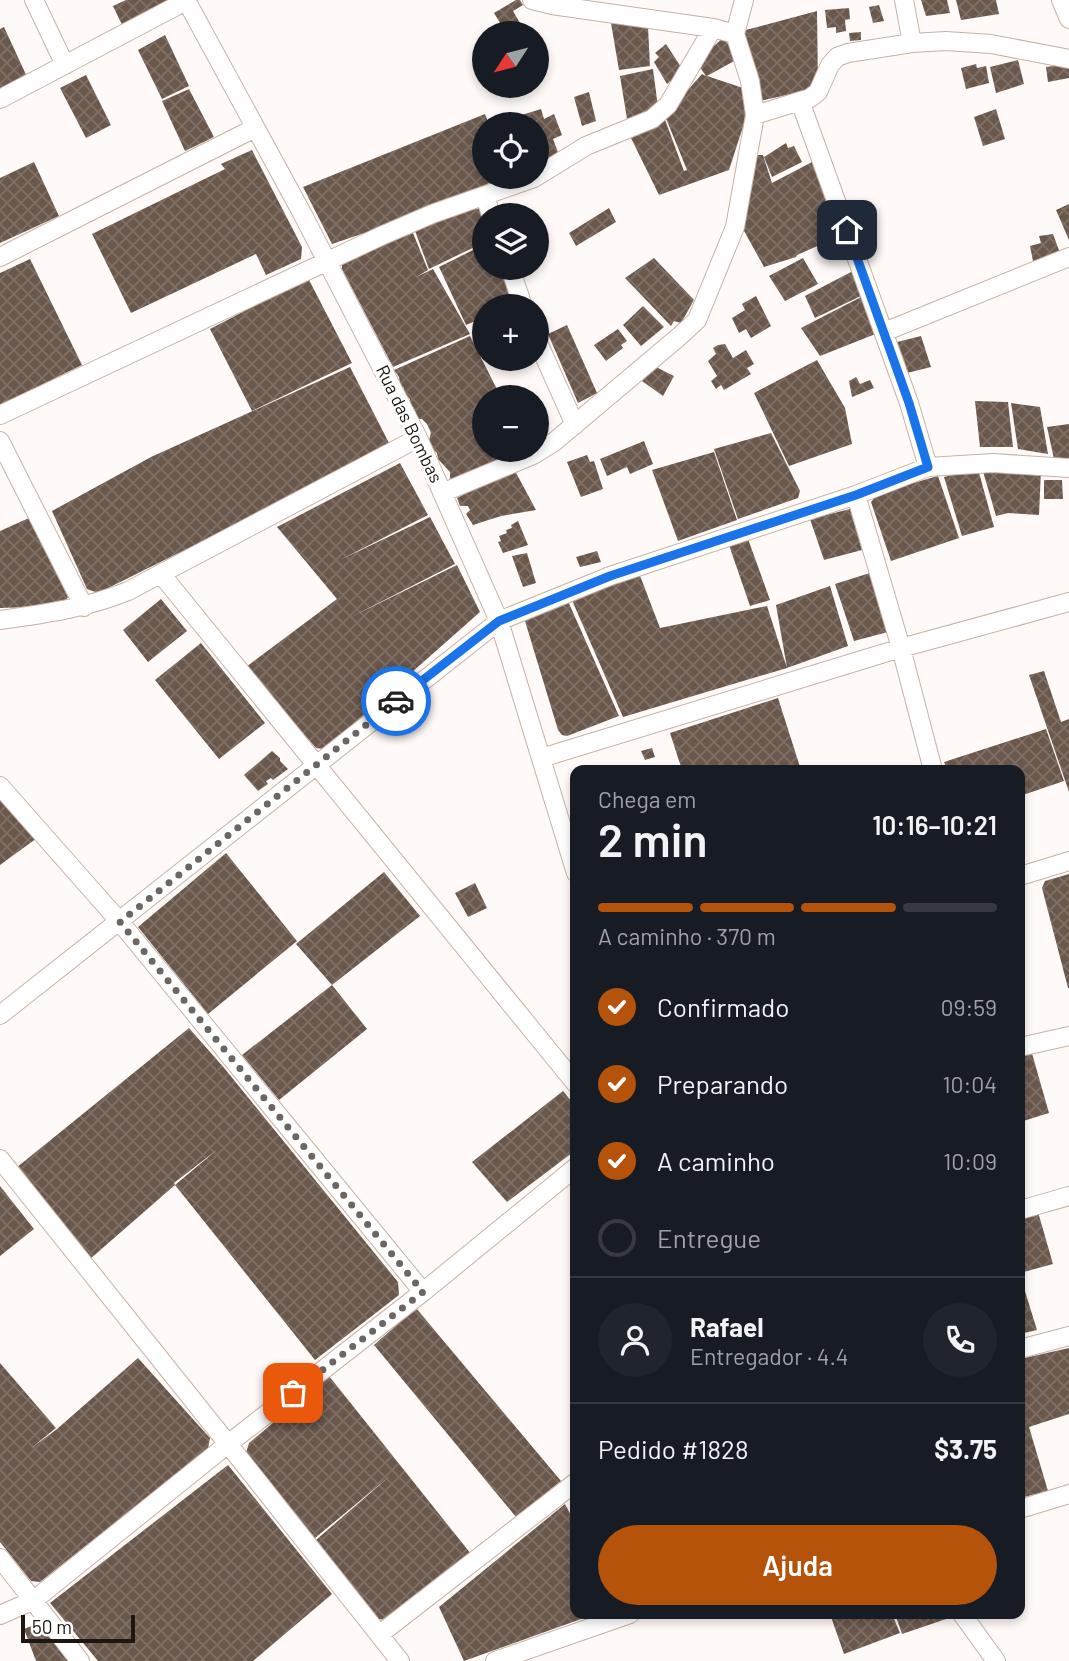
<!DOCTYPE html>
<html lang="pt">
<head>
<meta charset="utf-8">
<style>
  body { margin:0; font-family:Barlow,sans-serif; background:#20242c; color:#f1f3f6; height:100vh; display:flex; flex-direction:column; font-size:26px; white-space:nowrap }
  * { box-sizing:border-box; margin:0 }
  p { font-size:23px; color:#9ea1a6 }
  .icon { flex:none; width:38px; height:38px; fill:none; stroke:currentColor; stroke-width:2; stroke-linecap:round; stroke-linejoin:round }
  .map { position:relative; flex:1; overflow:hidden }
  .drawer { position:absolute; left:570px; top:765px; width:455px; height:854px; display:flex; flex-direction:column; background:#171b24; border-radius:14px; box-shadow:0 4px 10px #0003 }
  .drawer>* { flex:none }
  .needle { width:46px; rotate:234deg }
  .controls { position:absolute; left:472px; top:21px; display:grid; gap:14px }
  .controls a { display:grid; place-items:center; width:77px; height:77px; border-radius:50%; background:#171b24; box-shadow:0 4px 10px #0003; font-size:35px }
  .scale { position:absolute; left:21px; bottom:18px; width:114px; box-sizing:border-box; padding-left:7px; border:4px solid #1d1611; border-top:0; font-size:19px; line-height:24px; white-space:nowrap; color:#1d1611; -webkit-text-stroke:5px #fff; paint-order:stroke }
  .pin { position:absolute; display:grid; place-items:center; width:60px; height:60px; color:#fff; margin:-30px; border-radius:14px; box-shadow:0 4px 10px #0006 }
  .courier { position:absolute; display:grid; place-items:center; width:70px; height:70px; margin:-35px; border:5px solid #1a73e8; border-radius:50%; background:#fff; color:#222; box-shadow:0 2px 9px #0007 }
  .summary em { font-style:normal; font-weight:600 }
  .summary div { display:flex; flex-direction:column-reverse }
  .summary { display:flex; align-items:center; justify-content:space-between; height:119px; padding:0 28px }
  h1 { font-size:46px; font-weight:600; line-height:52px }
  .bar { display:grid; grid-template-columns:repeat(4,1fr); gap:10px 7px; align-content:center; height:84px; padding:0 28px }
  .bar i { height:9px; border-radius:5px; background:#363941 }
  .bar .on { background:#b45309 }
  .bar p { grid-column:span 4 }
  .line { display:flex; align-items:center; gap:18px; padding:0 28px; border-top:2px solid #363941 }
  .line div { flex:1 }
  .round { display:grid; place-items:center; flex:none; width:74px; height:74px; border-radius:37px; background:#20242c }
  ol { padding:0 28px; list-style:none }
  li { display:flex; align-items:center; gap:21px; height:77px }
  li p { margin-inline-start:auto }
  li .icon { padding:7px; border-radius:50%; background:#b45309; color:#fff; stroke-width:4 }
  li:last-child { color:#9ea1a6 }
  li i { width:38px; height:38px; border:4px solid #363941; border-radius:50% }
  .button { display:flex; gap:14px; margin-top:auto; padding:14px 28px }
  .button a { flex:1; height:80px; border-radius:42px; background:#b45309; color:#fff; font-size:28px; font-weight:600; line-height:80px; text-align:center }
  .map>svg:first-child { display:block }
  .building { fill:url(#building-cross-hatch) }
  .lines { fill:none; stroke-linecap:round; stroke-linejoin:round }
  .street-casing { stroke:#c7b2a4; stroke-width:20 }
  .street { stroke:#fff; stroke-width:18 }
  .done { stroke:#6c6662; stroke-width:7; stroke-dasharray:0 12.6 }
  .route { stroke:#1a73e8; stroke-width:9 }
  .labels { text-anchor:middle; stroke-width:7; stroke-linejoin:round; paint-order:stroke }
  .street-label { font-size:18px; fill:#1d1611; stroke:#fff }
</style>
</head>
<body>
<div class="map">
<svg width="1069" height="1661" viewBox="0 0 1069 1661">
  <defs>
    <pattern id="building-cross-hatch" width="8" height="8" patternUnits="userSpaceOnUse" patternTransform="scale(1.75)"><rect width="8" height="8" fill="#6b584c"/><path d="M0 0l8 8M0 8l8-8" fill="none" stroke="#7f7067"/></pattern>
  </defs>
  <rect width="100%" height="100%" fill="#fffaf8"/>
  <!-- building -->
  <path class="building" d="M126 0H171L124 29 113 6Z
    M516 0H520L523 5 513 11 520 23 505 31 494 13Z
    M921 0H947L950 13 926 16Z
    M956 0H996L999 14 961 20Z
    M879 5 884 21 873 23 869 7Z
    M849 8 850 19 845 20 846 31 836 33V27L827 28 825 10Z
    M817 11 818 88 760 101 742 31Z
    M611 23 648 27 650 66 619 70Z
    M4 27 28 79 0 92V29Z
    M861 32V40L850 41 849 33Z
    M165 35 189 86 162 99 138 50Z
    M723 38 735 52 736 60 707 76 746 89 750 105 729 170 659 195 629 134 664 117 684 171 687 170 665 116 702 74 706 76 699 66 701 57Z
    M666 44 683 70 667 84 654 62 659 57 655 53Z
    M1018 60 1024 84 996 93 990 67Z
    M976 64 977 68 986 66 989 83 966 89 961 68Z
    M1069 64V78L1048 82 1046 67Z
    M653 69 658 107 627 119 620 76Z
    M86 75 111 125 86 138 60 88Z
    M189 89 214 137 185 151 162 101Z
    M589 92 596 121 582 126 574 97Z
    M541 109 544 119 554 114 562 135 553 139 559 155 537 163V124H500L499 122Z
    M996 109 1005 139 983 146 974 117Z
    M485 114 489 124H485V177H505L379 228 332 244 303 187Z
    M786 143 788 148 794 146 802 162 772 177 764 157Z
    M252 150 302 247 301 259 266 275 256 254 131 313 92 234 225 169 221 164Z
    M751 155H763L772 183 812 162 842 235 797 255 796 257 764 267 743 229Z
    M34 162 59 216 0 243V178Z
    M474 204 482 208 485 215V242L429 269 415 231Z
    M1069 204V240L1056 210Z
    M609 208 616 222 576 246 569 233Z
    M413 233 428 270 416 277 433 269 470 334 393 367 342 269V263L346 259Z
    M1053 234 1060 253 1034 266 1030 246 1041 243 1039 236Z
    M485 244V268H504L520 304 513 306H485V317L466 325 439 267Z
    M654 258 694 300 681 323 674 321 671 326 625 278Z
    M803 258 818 284 785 301 769 276Z
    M30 259 82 365 0 405V273Z
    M853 271 863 295 815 318 805 296Z
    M308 278 352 363 252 411 210 329Z
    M756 296 771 326 751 338 746 329 739 333 732 318 745 310 742 304Z
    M863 296 878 333 820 356 801 328Z
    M643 306 664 327 641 346 623 325Z
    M567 325 597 393 578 403 548 334Z
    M618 329 627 341 621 345 623 348 606 361 594 345Z
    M470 336 501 397H485V450H516L450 484V472L438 459 437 453 434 450 429 440 431 433 427 424 422 419H418L414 408 410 405V399L404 393V388L400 385 399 377 394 370Z
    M921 336 931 367 907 373 897 342Z
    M725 344 733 358 746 350 754 364 747 368 751 374 724 390 721 385 716 389 711 381 717 376 708 361 716 354 713 348 718 345Z
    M817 360 845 408 852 444 789 466 754 393Z
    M654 366 674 376 663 396 642 381Z
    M350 367 389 443 385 451 98 593 87 589 52 511 151 457Z
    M856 377 860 384 870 380 874 388 852 397 849 381Z
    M975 401 1008 402 1013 447H980Z
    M1011 403 1040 407 1048 454 1018 449Z
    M1069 424V459H1054L1047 427Z
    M771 433 800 491 798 498 738 519 714 449Z
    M644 441 653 464 630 474 627 467 607 476 600 459Z
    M714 452 737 520 678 541 652 470Z
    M587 455 590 462 594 461 603 489 581 497 567 462Z
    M400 463 428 515 340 560 430 517 455 564 351 617 457 565 480 612 325 749 316 748 246 667 337 599 277 527Z
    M982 468 1041 470 1039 515 1008 513 996 516Z
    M514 469 536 510 501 516 473 525 466 514 470 510 468 506H460L457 498Z
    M978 469 994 527 962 536 944 477Z
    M938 476 959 538 891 561 871 502 878 493Z
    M1044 480H1062L1063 499H1044Z
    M850 509 862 550 824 560 810 519Z
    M29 518 68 597 62 606 0 608V531Z
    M518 521 528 545 503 553 498 542 501 541 499 536 507 533 506 530 512 528 511 525Z
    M748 539 770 600 750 606 729 545Z
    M597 551 601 562 580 567 576 557Z
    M527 553 536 583 523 587 512 556Z
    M873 572 888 632 854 641 835 584Z
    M639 573 660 628 767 606 787 668 623 717 571 598Z
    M830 586 848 646 787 668 776 605Z
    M161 599 187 631 148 662 123 630Z
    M567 599 619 716 567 736 562 735 558 730 525 621 526 614Z
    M201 643 265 723 219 759 155 680Z
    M1044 671 1061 722 1069 719V792L1029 675Z
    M778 698 801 770H682L670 733Z
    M1046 729 1064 781 1020 796V770H947L944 762Z
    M652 748 655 757 645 760 641 751Z
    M272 751 280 758V761L288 769 273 780 271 778 266 781 268 784 258 791 244 775Z
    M0 792 17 813 16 819H21L37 838 0 865Z
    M226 853 297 941 208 1014 138 927Z
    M384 872 420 916 332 985 367 1029 279 1100 242 1055 332 985 296 944Z
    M1069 874V988H1068L1042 888 1045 881Z
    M475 883 487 908 468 917 455 893Z
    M189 1028 225 1069 398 1282 399 1295 315 1360 175 1185 218 1149 174 1183 175 1185 90 1259 16 1168Z
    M1031 1050 1049 1113 1020 1122V1054Z
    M563 1091 576 1107V1150L507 1202 472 1162Z
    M0 1186 34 1229 0 1256Z
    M1038 1212 1053 1264 1020 1273V1217Z
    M1020 1275 1037 1330 1020 1334Z
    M416 1308 561 1481 516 1517 374 1345Z
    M1069 1348V1414L1029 1427 1048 1491 1020 1498V1359Z
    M138 1358 210 1438 208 1449 40 1582 31 1581 0 1542V1363L56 1428 30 1449 57 1429Z
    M329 1376 471 1554 391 1621 379 1619 316 1540 391 1475 315 1538 245 1456 249 1443Z
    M228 1465 332 1594 253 1661H98L50 1603Z
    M565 1504 576 1525V1614H595L464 1661 439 1607Z
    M830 1614H892L900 1633 844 1654Z
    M895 1614H946L949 1618 902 1634Z
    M41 1622 69 1661H36L24 1629Z"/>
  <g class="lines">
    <!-- street casing -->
    <g class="street-casing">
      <path id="street" d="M34 0 65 65
        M186 0 303 215 418 438 499 621 576 873
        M904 0 912 43
        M1061 0 1069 19
        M735 34 744 0
        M0 99 186 1
        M800 101 909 403 928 467
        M755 115 810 98 818 92 830 65 837 57 848 53 912 43 946 41 991 44 1069 59
        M485 196 491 215
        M0 257 255 128
        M510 268 523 306
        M884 332 1069 257
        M537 340 575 425
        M0 415 381 236 432 214 534 178 586 146 652 119 668 105 713 28
        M0 441 84 607
        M442 493 533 455 554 442 681 335 697 320 735 227 755 115 750 81 735 34 713 28 552 5 532 0
        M856 495 901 648 933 770
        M161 574 576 1084
        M0 620C44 614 87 608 128 591L418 438
        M541 758 901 648 1069 602
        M0 786 120 922 423 1292
        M1020 876 1069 861
        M0 1015 499 621 610 576 856 495 928 467 993 463 1069 468
        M1020 1047 1069 1036
        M0 1159 228 1444 423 1292 576 1167
        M1020 1210 1069 1196
        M1020 1349 1069 1336
        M1020 1509 1069 1494
        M0 1558 80 1661
        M962 1614 996 1661
        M0 1615 34 1600 228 1444 400 1661
        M380 1634 576 1482
        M495 1661 630 1614"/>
    </g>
    <!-- street -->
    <use href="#street" class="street"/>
  </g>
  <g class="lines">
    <!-- done -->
    <path class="done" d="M293 1393 423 1292 120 922 396 701"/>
    <!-- route -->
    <path class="route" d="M396 701 499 621 610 576 856 495 928 467 909 403 847 230"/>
  </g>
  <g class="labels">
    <!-- street labels -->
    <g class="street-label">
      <text transform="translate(409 424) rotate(64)" y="6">Rua das Bombas</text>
    </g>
  </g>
</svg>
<div class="controls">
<a><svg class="needle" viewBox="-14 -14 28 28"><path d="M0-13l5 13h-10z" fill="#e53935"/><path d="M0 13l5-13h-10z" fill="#9ea1a6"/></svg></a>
<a><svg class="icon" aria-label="locate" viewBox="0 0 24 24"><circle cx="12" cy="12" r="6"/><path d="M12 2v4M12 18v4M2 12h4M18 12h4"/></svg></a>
<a><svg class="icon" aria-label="layers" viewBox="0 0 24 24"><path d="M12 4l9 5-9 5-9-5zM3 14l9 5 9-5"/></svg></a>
<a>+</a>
<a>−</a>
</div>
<div class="scale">50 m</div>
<div class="pin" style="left:293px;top:1393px;background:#ea580c"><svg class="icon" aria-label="bag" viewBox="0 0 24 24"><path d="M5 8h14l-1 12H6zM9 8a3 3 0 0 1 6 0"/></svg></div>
<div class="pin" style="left:847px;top:230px;background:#1f2937"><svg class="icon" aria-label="home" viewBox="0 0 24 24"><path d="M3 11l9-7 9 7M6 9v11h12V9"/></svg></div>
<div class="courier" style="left:396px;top:701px"><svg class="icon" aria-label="car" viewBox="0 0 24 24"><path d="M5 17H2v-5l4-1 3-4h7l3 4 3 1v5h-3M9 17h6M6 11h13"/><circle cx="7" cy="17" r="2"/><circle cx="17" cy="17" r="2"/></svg></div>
<section class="drawer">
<div class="summary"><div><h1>2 min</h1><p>Chega em</p></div><em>10:16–10:21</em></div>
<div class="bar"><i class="on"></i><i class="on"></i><i class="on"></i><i></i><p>A caminho · 370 m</p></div>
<ol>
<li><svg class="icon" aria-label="check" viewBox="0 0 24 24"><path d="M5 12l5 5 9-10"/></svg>Confirmado<p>09:59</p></li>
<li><svg class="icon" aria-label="check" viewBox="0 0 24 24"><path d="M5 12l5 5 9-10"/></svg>Preparando<p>10:04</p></li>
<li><svg class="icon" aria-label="check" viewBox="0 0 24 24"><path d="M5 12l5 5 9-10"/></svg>A caminho<p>10:09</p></li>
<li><i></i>Entregue</li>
</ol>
<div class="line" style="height:126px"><a class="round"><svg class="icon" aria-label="person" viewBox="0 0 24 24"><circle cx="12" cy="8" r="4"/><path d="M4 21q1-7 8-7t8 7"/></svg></a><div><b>Rafael</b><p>Entregador · 4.4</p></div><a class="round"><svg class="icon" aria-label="phone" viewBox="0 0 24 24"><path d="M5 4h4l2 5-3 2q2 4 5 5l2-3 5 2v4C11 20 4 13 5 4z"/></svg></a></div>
<div class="line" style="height:91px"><div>Pedido #1828</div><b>$3.75</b></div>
<div class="button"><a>Ajuda</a></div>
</section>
</div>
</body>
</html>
